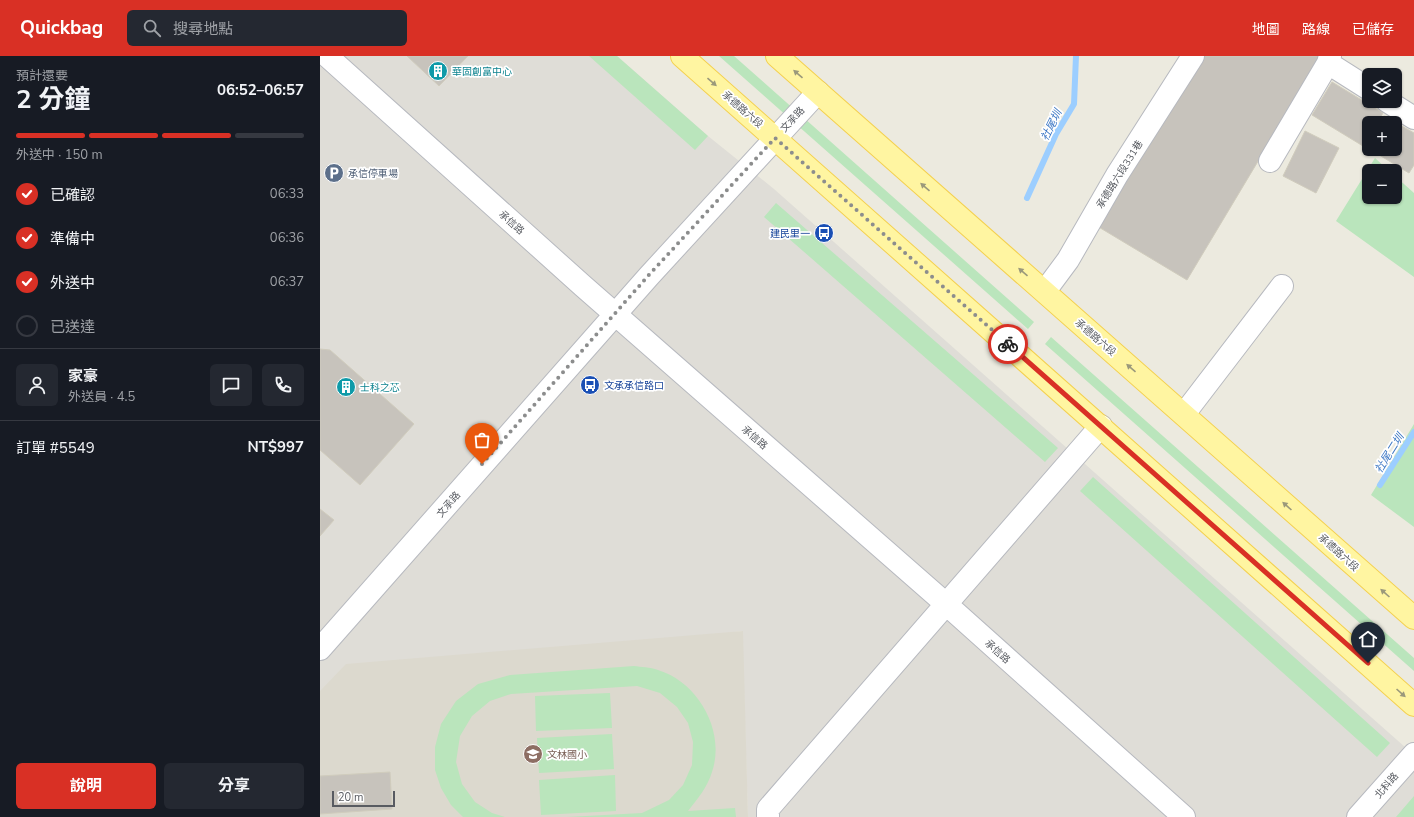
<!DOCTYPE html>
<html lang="zh-TW">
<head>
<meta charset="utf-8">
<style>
  body { margin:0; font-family:"Nunito Sans","Noto Sans TC",sans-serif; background:#242831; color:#f1f3f6; height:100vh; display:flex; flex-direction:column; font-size:15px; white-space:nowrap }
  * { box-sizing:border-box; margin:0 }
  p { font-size:13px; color:#9ea1a6 }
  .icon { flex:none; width:22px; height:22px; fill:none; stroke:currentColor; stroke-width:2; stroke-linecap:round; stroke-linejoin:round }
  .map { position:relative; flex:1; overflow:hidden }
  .sheet { display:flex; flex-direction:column; background:#171b24; width:320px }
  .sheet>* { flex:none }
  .tools { position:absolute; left:1042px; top:12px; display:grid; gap:8px }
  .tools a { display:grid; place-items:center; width:40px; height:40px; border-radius:6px; background:#171b24; box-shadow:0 1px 3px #0004; font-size:20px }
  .scale { position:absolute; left:12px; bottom:10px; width:63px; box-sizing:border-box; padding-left:4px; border:2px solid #585b61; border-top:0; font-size:11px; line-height:14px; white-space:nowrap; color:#585b61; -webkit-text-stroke:3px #fff; paint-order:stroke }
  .pin { position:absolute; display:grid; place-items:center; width:34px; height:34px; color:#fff; margin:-41px -17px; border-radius:50% 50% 50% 0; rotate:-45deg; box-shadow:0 0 4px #0007 }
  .pin .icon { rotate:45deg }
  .courier { position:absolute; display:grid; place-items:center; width:40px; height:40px; margin:-20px; border:3px solid #d93025; border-radius:50%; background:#fff; color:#222; box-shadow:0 1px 5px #0007 }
  .overview em { font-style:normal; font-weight:700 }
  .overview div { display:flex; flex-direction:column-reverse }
  .overview { display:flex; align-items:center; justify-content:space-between; height:68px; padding:0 16px }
  h1 { font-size:26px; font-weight:700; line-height:30px }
  .bar { display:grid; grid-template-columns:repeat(4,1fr); gap:6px 4px; align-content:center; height:48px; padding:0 16px }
  .bar i { height:5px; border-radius:3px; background:#363941 }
  .bar .selected { background:#d93025 }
  .bar p { grid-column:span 4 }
  .line { display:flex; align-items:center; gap:10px; padding:0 16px; border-top:1px solid #363941 }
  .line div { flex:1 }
  .round { display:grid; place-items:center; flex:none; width:42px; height:42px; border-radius:6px; background:#242831 }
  ol { padding:0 16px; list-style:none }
  li { display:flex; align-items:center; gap:12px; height:44px }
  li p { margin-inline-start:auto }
  li .icon { padding:4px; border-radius:50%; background:#d93025; color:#fff; stroke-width:4 }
  li:last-child { color:#9ea1a6 }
  li i { width:22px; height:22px; border:2px solid #363941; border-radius:50% }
  .cta { display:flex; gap:8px; margin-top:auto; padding:8px 16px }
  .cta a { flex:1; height:46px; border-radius:6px; background:#d93025; color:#fff; font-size:16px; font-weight:700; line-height:46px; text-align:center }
  .cta a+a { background:#242831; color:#f1f3f6 }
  header { display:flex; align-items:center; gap:24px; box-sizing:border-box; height:56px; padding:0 20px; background:#d93025; color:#fff }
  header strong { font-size:19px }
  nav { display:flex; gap:22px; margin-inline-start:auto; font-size:14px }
  .search { width:280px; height:36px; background:#242831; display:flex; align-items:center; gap:10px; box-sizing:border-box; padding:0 14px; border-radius:6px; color:#9ea1a6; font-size:15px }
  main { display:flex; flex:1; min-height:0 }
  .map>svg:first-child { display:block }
  .industrial { fill:#dfddd7 }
  .education { fill:#dcd9ce }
  .green { fill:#bae5bc }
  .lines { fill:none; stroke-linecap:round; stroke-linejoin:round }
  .stream { stroke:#9cceff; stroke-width:6 }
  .building { fill:#c7c3bc; stroke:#d0ccbd }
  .minor-casing { stroke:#b7b9bf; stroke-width:24 }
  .major-casing { stroke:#f4d04f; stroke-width:24 }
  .minor { stroke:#fff; stroke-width:22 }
  .major { stroke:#fff5a1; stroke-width:22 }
  .oneway { fill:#9b997b }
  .done { stroke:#8c8d8d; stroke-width:4; stroke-dasharray:0 7.2 }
  .route { stroke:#d93025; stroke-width:5 }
  .labels { text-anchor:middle; stroke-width:3.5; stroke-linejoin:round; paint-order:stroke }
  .culture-label { font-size:10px; fill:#0d838f; stroke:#fff; text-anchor:start }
  .street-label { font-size:10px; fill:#585b61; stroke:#fff }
  .service-label { font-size:10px; fill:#4e5e75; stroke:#fff; text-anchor:start }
  .transit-label { font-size:10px; fill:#164399; stroke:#fff; text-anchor:end }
  .education-label { font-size:10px; fill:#785e54; stroke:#fff; text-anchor:start }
  .water-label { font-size:11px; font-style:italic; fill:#3c77c4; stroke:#fff }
</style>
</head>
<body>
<header>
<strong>Quickbag</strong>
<div class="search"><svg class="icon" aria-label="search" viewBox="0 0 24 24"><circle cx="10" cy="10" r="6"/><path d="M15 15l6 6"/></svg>搜尋地點</div>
<nav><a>地圖</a><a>路線</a><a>已儲存</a></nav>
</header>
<main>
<section class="sheet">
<div class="overview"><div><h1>2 分鐘</h1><p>預計還要</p></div><em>06:52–06:57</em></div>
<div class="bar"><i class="selected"></i><i class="selected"></i><i class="selected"></i><i></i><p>外送中 · 150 m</p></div>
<ol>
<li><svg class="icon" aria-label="check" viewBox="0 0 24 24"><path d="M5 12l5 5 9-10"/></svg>已確認<p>06:33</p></li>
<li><svg class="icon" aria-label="check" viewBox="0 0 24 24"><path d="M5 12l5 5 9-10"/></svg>準備中<p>06:36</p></li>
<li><svg class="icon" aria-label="check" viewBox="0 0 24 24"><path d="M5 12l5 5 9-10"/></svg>外送中<p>06:37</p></li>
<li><i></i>已送達</li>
</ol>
<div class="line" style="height:72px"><a class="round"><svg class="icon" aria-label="person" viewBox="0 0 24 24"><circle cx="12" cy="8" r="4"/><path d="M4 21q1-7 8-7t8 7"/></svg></a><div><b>家豪</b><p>外送員 · 4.5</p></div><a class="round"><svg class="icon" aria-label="chat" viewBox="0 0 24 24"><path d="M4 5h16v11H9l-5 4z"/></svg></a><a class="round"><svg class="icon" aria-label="phone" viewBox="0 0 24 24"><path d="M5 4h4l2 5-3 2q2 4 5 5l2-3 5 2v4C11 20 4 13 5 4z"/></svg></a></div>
<div class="line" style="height:52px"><div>訂單 #5549</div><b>NT$997</b></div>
<div class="cta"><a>說明</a><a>分享</a></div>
</section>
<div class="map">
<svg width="1094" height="761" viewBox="0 0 1094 761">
  <rect width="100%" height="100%" fill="#eceadf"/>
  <!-- industrial -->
  <path class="industrial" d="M0 0H297L388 80 454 133 1094 699V761H428L422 575 0 637Z"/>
  <!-- education -->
  <path class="education" d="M423 575 428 761H0V635L26 608Z"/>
  <!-- green -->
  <path class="green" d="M269 0H297L388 80 375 94Z
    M399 0H414L714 266 708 273Z
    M1055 102 1069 115H1049V141H1075V120L1094 137V221L1016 165Z
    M456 147 738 392 725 406 444 161Z
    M731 281 1094 602V615L725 288Z
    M1094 368V471L1051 439Z
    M773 421 1070 687 1057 701 760 435Z
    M314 610C321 611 330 611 338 614 378 626 406 675 392 716 387 732 378 742 368 755L415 752 416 761H247L322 757 349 744 363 729 372 709 373 686 368 667 357 651 340 637 317 630 191 638 170 645 152 660 140 680 136 706 142 728 155 746 172 757 185 761H143L131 749 121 732 115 714V691L121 668 136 645 158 628 190 619Z
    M290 637 292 672 216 675 215 640Z
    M292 678 294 713 219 717 217 682Z
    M295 719 296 755 221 759 219 724Z
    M1094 740V761H1076Z"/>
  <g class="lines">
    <!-- stream -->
    <path class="stream" d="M707 142 736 78 754 48 756 0
      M1060 429 1094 376"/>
  </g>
  <!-- building -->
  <path class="building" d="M87 0H148L119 30Z
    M881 0H1001L867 224 777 170Z
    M1012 26 1063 57 1057 67H1049V81L1043 90 992 59Z
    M1064 60 1094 77V109L1089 117 1046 91 1049 86V93H1075V67H1060Z
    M985 75 1019 92 996 137 963 120Z
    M0 293 10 294 94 368 40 429 0 394Z
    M0 453 14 464 0 480Z
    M70 716 72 753 0 758V720Z"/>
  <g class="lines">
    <!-- minor casing -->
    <g class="minor-casing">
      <path id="minor" d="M7 0 263 230 626 548 864 761
        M1008 7 1049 33
        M1067 45 1094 62
        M950 105 1008 7 1010 0
        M725 235 748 204 797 119 873 0
        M864 358 962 230
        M0 593 329 220 498 36
        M448 761V753L781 370
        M1038 761 1094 698"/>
    </g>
    <!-- major casing -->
    <g class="major-casing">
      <path id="major" d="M362 0 1094 649
        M457 0 1094 562"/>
    </g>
    <!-- minor -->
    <use href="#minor" class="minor"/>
    <!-- major -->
    <use href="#major" class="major"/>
  </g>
  <!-- one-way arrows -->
  <defs><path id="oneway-solid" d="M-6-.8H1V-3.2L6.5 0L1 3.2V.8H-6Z"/></defs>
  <g class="oneway">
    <use href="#oneway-solid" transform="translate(478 18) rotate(-139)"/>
    <use href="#oneway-solid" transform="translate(392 26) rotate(41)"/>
    <use href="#oneway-solid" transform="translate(605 131) rotate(-139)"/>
    <use href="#oneway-solid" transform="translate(703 216) rotate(-139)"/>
    <use href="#oneway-solid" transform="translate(811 312) rotate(-139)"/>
    <use href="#oneway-solid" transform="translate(967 450) rotate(-138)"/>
    <use href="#oneway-solid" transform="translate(1065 537) rotate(-138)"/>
    <use href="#oneway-solid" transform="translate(1081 637) rotate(42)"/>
  </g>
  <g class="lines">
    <!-- done -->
    <path class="done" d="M162 408 328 220 455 82 688 288"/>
    <!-- route -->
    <path class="route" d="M688 288 1048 607"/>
  </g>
  <!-- icons -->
  <defs>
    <g id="building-disc" transform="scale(1)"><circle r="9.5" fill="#0f9aa8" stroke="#fff"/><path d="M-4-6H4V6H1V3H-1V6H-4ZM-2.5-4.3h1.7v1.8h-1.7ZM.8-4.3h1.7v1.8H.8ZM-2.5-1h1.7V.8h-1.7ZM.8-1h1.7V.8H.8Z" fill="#fff"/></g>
    <g id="parking-disc" transform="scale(1)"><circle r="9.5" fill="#5c6f8a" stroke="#fff"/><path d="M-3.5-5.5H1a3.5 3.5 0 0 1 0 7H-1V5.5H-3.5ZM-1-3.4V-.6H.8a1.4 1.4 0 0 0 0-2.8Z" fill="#fff"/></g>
    <g id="bus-disc" transform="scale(1)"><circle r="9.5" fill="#1a4fb4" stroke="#fff"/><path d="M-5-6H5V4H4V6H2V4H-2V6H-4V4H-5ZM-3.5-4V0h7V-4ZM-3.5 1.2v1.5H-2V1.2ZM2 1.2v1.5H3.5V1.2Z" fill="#fff"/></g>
    <g id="school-disc" transform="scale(1)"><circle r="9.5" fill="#8d6e63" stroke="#fff"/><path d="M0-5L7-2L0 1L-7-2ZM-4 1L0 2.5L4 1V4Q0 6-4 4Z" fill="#fff"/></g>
  </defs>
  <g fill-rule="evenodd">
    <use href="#building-disc" x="118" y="15"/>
    <use href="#parking-disc" x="14" y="117"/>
    <use href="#bus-disc" x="504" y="177"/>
    <use href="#bus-disc" x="270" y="329"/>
    <use href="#building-disc" x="26" y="331"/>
    <use href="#school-disc" x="213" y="698"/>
  </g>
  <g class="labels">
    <!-- culture labels -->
    <g class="culture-label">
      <text x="132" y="19">華固創富中心</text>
      <text x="40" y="335">士科之芯</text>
    </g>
    <!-- street labels -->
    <g class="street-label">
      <text transform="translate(423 53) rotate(41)" y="4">承德路六段</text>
      <text transform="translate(472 63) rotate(-47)" y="4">文承路</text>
      <text transform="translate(799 118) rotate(-58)" y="4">承德路六段331巷</text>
      <text transform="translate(192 166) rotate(42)" y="4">承信路</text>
      <text transform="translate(776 281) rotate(41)" y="4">承德路六段</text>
      <text transform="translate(435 381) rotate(41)" y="4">承信路</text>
      <text transform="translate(128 448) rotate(-49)" y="4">文承路</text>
      <text transform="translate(1019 496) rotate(42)" y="4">承德路六段</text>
      <text transform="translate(678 595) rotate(42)" y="4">承信路</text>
      <text transform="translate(1066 729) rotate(-49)" y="4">北科路</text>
    </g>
    <!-- service labels -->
    <g class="service-label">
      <text x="28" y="121">承信停車場</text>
    </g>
    <!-- transit labels -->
    <g class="transit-label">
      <text x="490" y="181">建民里一</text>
      <text x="284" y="333" text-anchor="start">文承承信路口</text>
    </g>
    <!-- education labels -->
    <g class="education-label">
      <text x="227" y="702">文林國小</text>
    </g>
    <!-- water labels -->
    <g class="water-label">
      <text transform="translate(731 69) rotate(-64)" y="4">社尾圳</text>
      <text transform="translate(1069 397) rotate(-58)" y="4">社尾二圳</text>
    </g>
  </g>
</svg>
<div class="tools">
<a><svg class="icon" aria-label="layers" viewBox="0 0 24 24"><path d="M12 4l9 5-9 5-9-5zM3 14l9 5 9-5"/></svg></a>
<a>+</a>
<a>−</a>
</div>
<div class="scale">20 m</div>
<div class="pin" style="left:162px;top:408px;background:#ea580c"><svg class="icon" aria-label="bag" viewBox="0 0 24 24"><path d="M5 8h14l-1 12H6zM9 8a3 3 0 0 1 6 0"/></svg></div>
<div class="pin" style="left:1048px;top:607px;background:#1f2937"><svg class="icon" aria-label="home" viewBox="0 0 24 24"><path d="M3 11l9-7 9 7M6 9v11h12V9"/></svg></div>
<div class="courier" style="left:688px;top:288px"><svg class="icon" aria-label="bike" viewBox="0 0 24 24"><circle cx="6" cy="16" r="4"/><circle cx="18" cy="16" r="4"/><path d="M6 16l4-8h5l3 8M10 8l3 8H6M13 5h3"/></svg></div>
</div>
</main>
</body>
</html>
